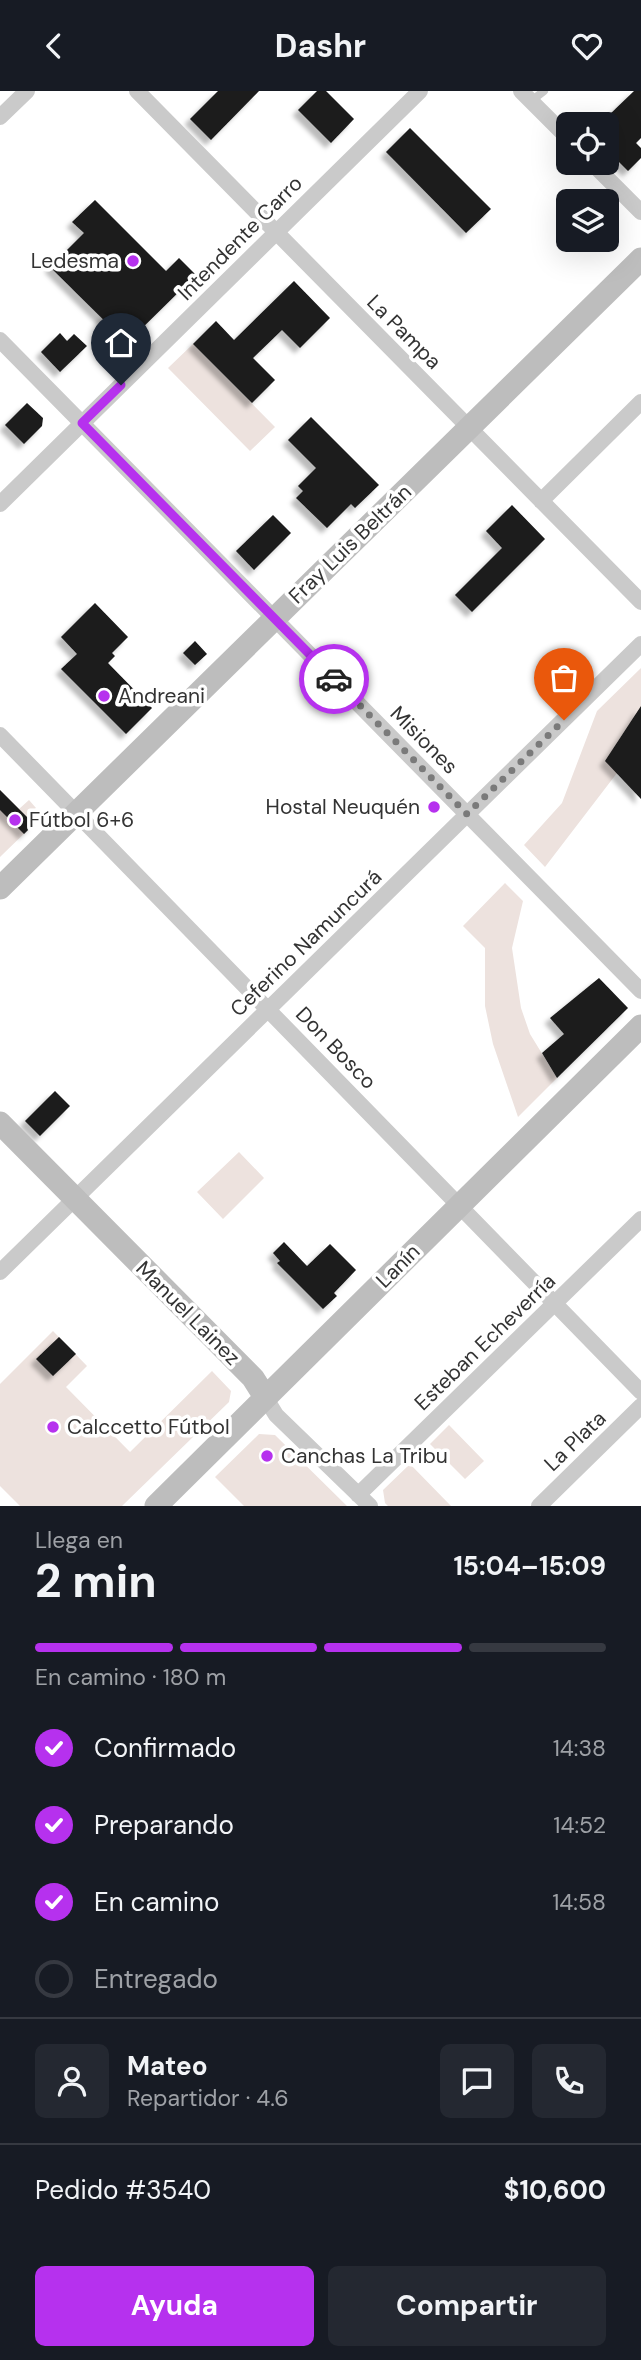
<!DOCTYPE html>
<html lang="es">
<head>
<meta charset="utf-8">
<style>
  body { margin:0; font-family:"DM Sans",sans-serif; background:#242831; color:#f1f3f6; height:100vh; display:flex; flex-direction:column; font-size:26px; white-space:nowrap }
  * { box-sizing:border-box; margin:0 }
  p { font-size:23px; color:#9ea1a6 }
  .icon { flex:none; width:38px; height:38px; fill:none; stroke:currentColor; stroke-width:2; stroke-linecap:round; stroke-linejoin:round }
  .map { position:relative; height:1415px; overflow:hidden }
  .side { display:flex; flex-direction:column; background:#171b24; flex:1 }
  .side>* { flex:none }
  .fabs { position:absolute; left:556px; top:21px; display:grid; gap:14px }
  .fabs a { display:grid; place-items:center; width:63px; height:63px; border-radius:10px; background:#171b24; box-shadow:0 7px 28px #0002; font-size:35px }
  .pin { position:absolute; display:grid; place-items:center; width:60px; height:60px; color:#fff; margin:-72px -30px; border-radius:50% 50% 50% 0; rotate:-45deg; box-shadow:0 0 7px #0007 }
  .pin .icon { rotate:45deg }
  .courier { position:absolute; display:grid; place-items:center; width:70px; height:70px; margin:-35px; border:5px solid #b631ee; border-radius:50%; background:#fff; color:#222; box-shadow:0 2px 9px #0007 }
  .summary em { font-style:normal; font-weight:700 }
  .summary div { display:flex; flex-direction:column-reverse }
  .summary { display:flex; align-items:center; justify-content:space-between; height:119px; padding:0 35px }
  h1 { font-size:46px; font-weight:700; line-height:52px }
  .bar { display:grid; grid-template-columns:repeat(4,1fr); gap:10px 7px; align-content:center; height:84px; padding:0 35px }
  .bar i { height:9px; border-radius:5px; background:#363941 }
  .bar .selected { background:#b631ee }
  .bar p { grid-column:span 4 }
  .line { display:flex; align-items:center; gap:18px; padding:0 35px; border-top:2px solid #363941 }
  .line div { flex:1 }
  .round { display:grid; place-items:center; flex:none; width:74px; height:74px; border-radius:10px; background:#242831 }
  ol { padding:0 35px; list-style:none }
  li { display:flex; align-items:center; gap:21px; height:77px }
  li p { margin-inline-start:auto }
  li .icon { padding:7px; border-radius:50%; background:#b631ee; color:#fff; stroke-width:4 }
  li:last-child { color:#9ea1a6 }
  li i { width:38px; height:38px; border:4px solid #363941; border-radius:50% }
  .action { display:flex; gap:14px; margin-top:auto; padding:14px 35px }
  .action a { flex:1; height:80px; border-radius:10px; background:#b631ee; color:#fff; font-size:28px; font-weight:700; line-height:80px; text-align:center }
  .action a+a { background:#242831; color:#f1f3f6 }
  header { display:flex; justify-content:space-between; align-items:center; height:91px; padding:0 35px; background:#171b24; font-size:32px; font-weight:700 }
  .map>svg:first-child { display:block }
  .green { fill:#ede2de }
  .building { fill:#1a1a1a; filter:url(#shadow) }
  .lines { fill:none; stroke-linecap:round; stroke-linejoin:round }
  .lane { stroke:#cacaca; stroke-width:8 }
  .street { stroke:#cacaca; stroke-width:16 }
  .secondary { stroke:#bdbdbd; stroke-width:23 }
  .done { stroke:#7a7a7a; stroke-width:7; stroke-dasharray:0 12.6 }
  .route { stroke:#b631ee; stroke-width:9 }
  .poi-dot { fill:#b631ee; stroke:#fff; stroke-width:2.5 }
  .labels { text-anchor:middle; stroke-width:7; stroke-linejoin:round; paint-order:stroke }
  .street-label { font-size:21px; fill:#333; stroke:#fff }
  .poi-label { font-size:21px; fill:#333; stroke:#fff; text-anchor:start }
</style>
</head>
<body>
<header><svg class="icon" aria-label="back" viewBox="0 0 24 24"><path d="M15 5l-7 7 7 7"/></svg>Dashr<svg class="icon" aria-label="heart" viewBox="0 0 24 24"><path d="M12 20l-8-8c-3-5 5-10 8-4 3-6 11-1 8 4z"/></svg></header>
<div class="map">
<svg width="641" height="1415" viewBox="0 0 641 1415">
  <defs>
    <filter id="shadow"><feDropShadow dx="-5.5" dy="5.5" stdDeviation="2" flood-color="#0004"/></filter>
  </defs>
  <rect width="100%" height="100%" fill="#fff"/>
  <!-- green -->
  <path class="green" d="M193 253 275 336 250 360 168 277Z
    M641 577V615L617 682 545 776 524 754 562 712 597 620Z
    M0 699 19 718 29 709 36 717 27 725 34 733 0 766Z
    M505 792 523 810 512 857 521 917 530 943 557 987 518 1026 493 953 485 915V857L463 835Z
    M239 1061 264 1087 223 1128 197 1101Z
    M53 1240 87 1275 66 1296 130 1361 212 1280 231 1300 229 1311 122 1415H20L0 1395V1293Z
    M449 1334 484 1370 465 1388 430 1353Z
    M259 1343 275 1344 347 1415H244L215 1386Z
    M410 1373 451 1415H388L385 1412 383 1399Z"/>
  <!-- building -->
  <path class="building" d="M218 0H259L211 49 190 28Z
    M317 0H326L354 28 331 52 298 19Z
    M634 0H641V47L636 52 641 57V67L628 80 607 59V26Z
    M410 37 491 118 466 142 386 61Z
    M95 109 166 180 179 167 196 184 127 252 50 176 84 142 72 131Z
    M294 190 330 227 300 257 282 239 253 267 275 289 252 312 193 253 216 230 234 249Z
    M60 242 67 250 74 243 87 255 60 281 41 261Z
    M27 312 43 327 42 335 24 353 5 334Z
    M311 326 379 394 355 417 351 413 327 437 296 407 303 400 298 395 316 377 288 349Z
    M512 414 545 448 472 521 455 504 502 457 486 440Z
    M273 424 291 442 254 479 236 460Z
    M95 512 128 546 112 562 115 565 108 572 152 617 126 643 61 578 77 563 61 546Z
    M195 550 207 563 195 574 183 562Z
    M641 615V708L605 670Z
    M0 699 34 733 24 743 0 719Z
    M599 887 628 917 557 987 542 962 564 943 550 927Z
    M55 1000 70 1015 40 1045 25 1030Z
    M284 1151 307 1175 330 1153 356 1179 334 1202 337 1205 323 1218 277 1172 280 1170 273 1162Z
    M59 1246 76 1263 53 1285 36 1268Z"/>
  <g class="lines">
    <!-- lane -->
    <path class="lane" d="M531 10 544 0"/>
    <!-- street -->
    <path class="street" d="M137 0 641 511
      M521 0 569 48
      M0 26 27 0
      M592 72 641 121
      M0 249 641 900
      M541 410 641 311
      M0 413 420 0
      M0 644 641 1301
      M0 1181 641 553
      M265 1306 276 1324 370 1415
      M358 1404 641 1128
      M539 1415 641 1315"/>
    <!-- secondary -->
    <path class="secondary" d="M0 797 641 168
      M0 1032 253 1287 265 1306
      M156 1415 641 935"/>
  </g>
  <g class="lines">
    <!-- done -->
    <path class="done" d="M334 588 467 723 564 629"/>
    <!-- route -->
    <path class="route" d="M121 294 82 332 334 588"/>
  </g>
  <!-- markers -->
  <g class="poi-dot">
    <circle cx="133" cy="170" r="7"/>
    <circle cx="104" cy="605" r="7"/>
    <circle cx="434" cy="716" r="7"/>
    <circle cx="15" cy="729" r="7"/>
    <circle cx="53" cy="1336" r="7"/>
    <circle cx="267" cy="1365" r="7"/>
  </g>
  <g class="labels">
    <!-- street labels -->
    <g class="street-label">
      <text transform="translate(240 147) rotate(-45)" y="7">Intendente Carro</text>
      <text transform="translate(404 241) rotate(45)" y="7">La Pampa</text>
      <text transform="translate(350 453) rotate(-44)" y="7">Fray Luis Beltrán</text>
      <text transform="translate(424 649) rotate(45)" y="7">Misiones</text>
      <text transform="translate(306 852) rotate(-44)" y="7">Ceferino Namuncurá</text>
      <text transform="translate(336 957) rotate(46)" y="7">Don Bosco</text>
      <text transform="translate(398 1175) rotate(-45)" y="7">Lanín</text>
      <text transform="translate(188 1222) rotate(45)" y="7">Manuel Lainez</text>
      <text transform="translate(485 1251) rotate(-44)" y="7">Esteban Echeverría</text>
      <text transform="translate(575 1350) rotate(-44)" y="7">La Plata</text>
    </g>
    <!-- poi labels -->
    <g class="poi-label">
      <text x="119" y="177" text-anchor="end">Ledesma</text>
      <text x="118" y="612">Andreani</text>
      <text x="420" y="723" text-anchor="end">Hostal Neuquén</text>
      <text x="29" y="736">Fútbol 6+6</text>
      <text x="67" y="1343">Calccetto Fútbol</text>
      <text x="281" y="1372">Canchas La Tribu</text>
    </g>
  </g>
</svg>
<div class="fabs">
<a><svg class="icon" aria-label="locate" viewBox="0 0 24 24"><circle cx="12" cy="12" r="6"/><path d="M12 2v4M12 18v4M2 12h4M18 12h4"/></svg></a>
<a><svg class="icon" aria-label="layers" viewBox="0 0 24 24"><path d="M12 4l9 5-9 5-9-5zM3 14l9 5 9-5"/></svg></a>
</div>
<div class="pin" style="left:564px;top:629px;background:#ea580c"><svg class="icon" aria-label="bag" viewBox="0 0 24 24"><path d="M5 8h14l-1 12H6zM9 8a3 3 0 0 1 6 0"/></svg></div>
<div class="pin" style="left:121px;top:294px;background:#1f2937"><svg class="icon" aria-label="home" viewBox="0 0 24 24"><path d="M3 11l9-7 9 7M6 9v11h12V9"/></svg></div>
<div class="courier" style="left:334px;top:588px"><svg class="icon" aria-label="car" viewBox="0 0 24 24"><path d="M5 17H2v-5l4-1 3-4h7l3 4 3 1v5h-3M9 17h6M6 11h13"/><circle cx="7" cy="17" r="2"/><circle cx="17" cy="17" r="2"/></svg></div>
</div>
<section class="side">
<div class="summary"><div><h1>2 min</h1><p>Llega en</p></div><em>15:04–15:09</em></div>
<div class="bar"><i class="selected"></i><i class="selected"></i><i class="selected"></i><i></i><p>En camino · 180 m</p></div>
<ol>
<li><svg class="icon" aria-label="check" viewBox="0 0 24 24"><path d="M5 12l5 5 9-10"/></svg>Confirmado<p>14:38</p></li>
<li><svg class="icon" aria-label="check" viewBox="0 0 24 24"><path d="M5 12l5 5 9-10"/></svg>Preparando<p>14:52</p></li>
<li><svg class="icon" aria-label="check" viewBox="0 0 24 24"><path d="M5 12l5 5 9-10"/></svg>En camino<p>14:58</p></li>
<li><i></i>Entregado</li>
</ol>
<div class="line" style="height:126px"><a class="round"><svg class="icon" aria-label="person" viewBox="0 0 24 24"><circle cx="12" cy="8" r="4"/><path d="M4 21q1-7 8-7t8 7"/></svg></a><div><b>Mateo</b><p>Repartidor · 4.6</p></div><a class="round"><svg class="icon" aria-label="chat" viewBox="0 0 24 24"><path d="M4 5h16v11H9l-5 4z"/></svg></a><a class="round"><svg class="icon" aria-label="phone" viewBox="0 0 24 24"><path d="M5 4h4l2 5-3 2q2 4 5 5l2-3 5 2v4C11 20 4 13 5 4z"/></svg></a></div>
<div class="line" style="height:91px"><div>Pedido #3540</div><b>$10,600</b></div>
<div class="action"><a>Ayuda</a><a>Compartir</a></div>
</section>
</body>
</html>
